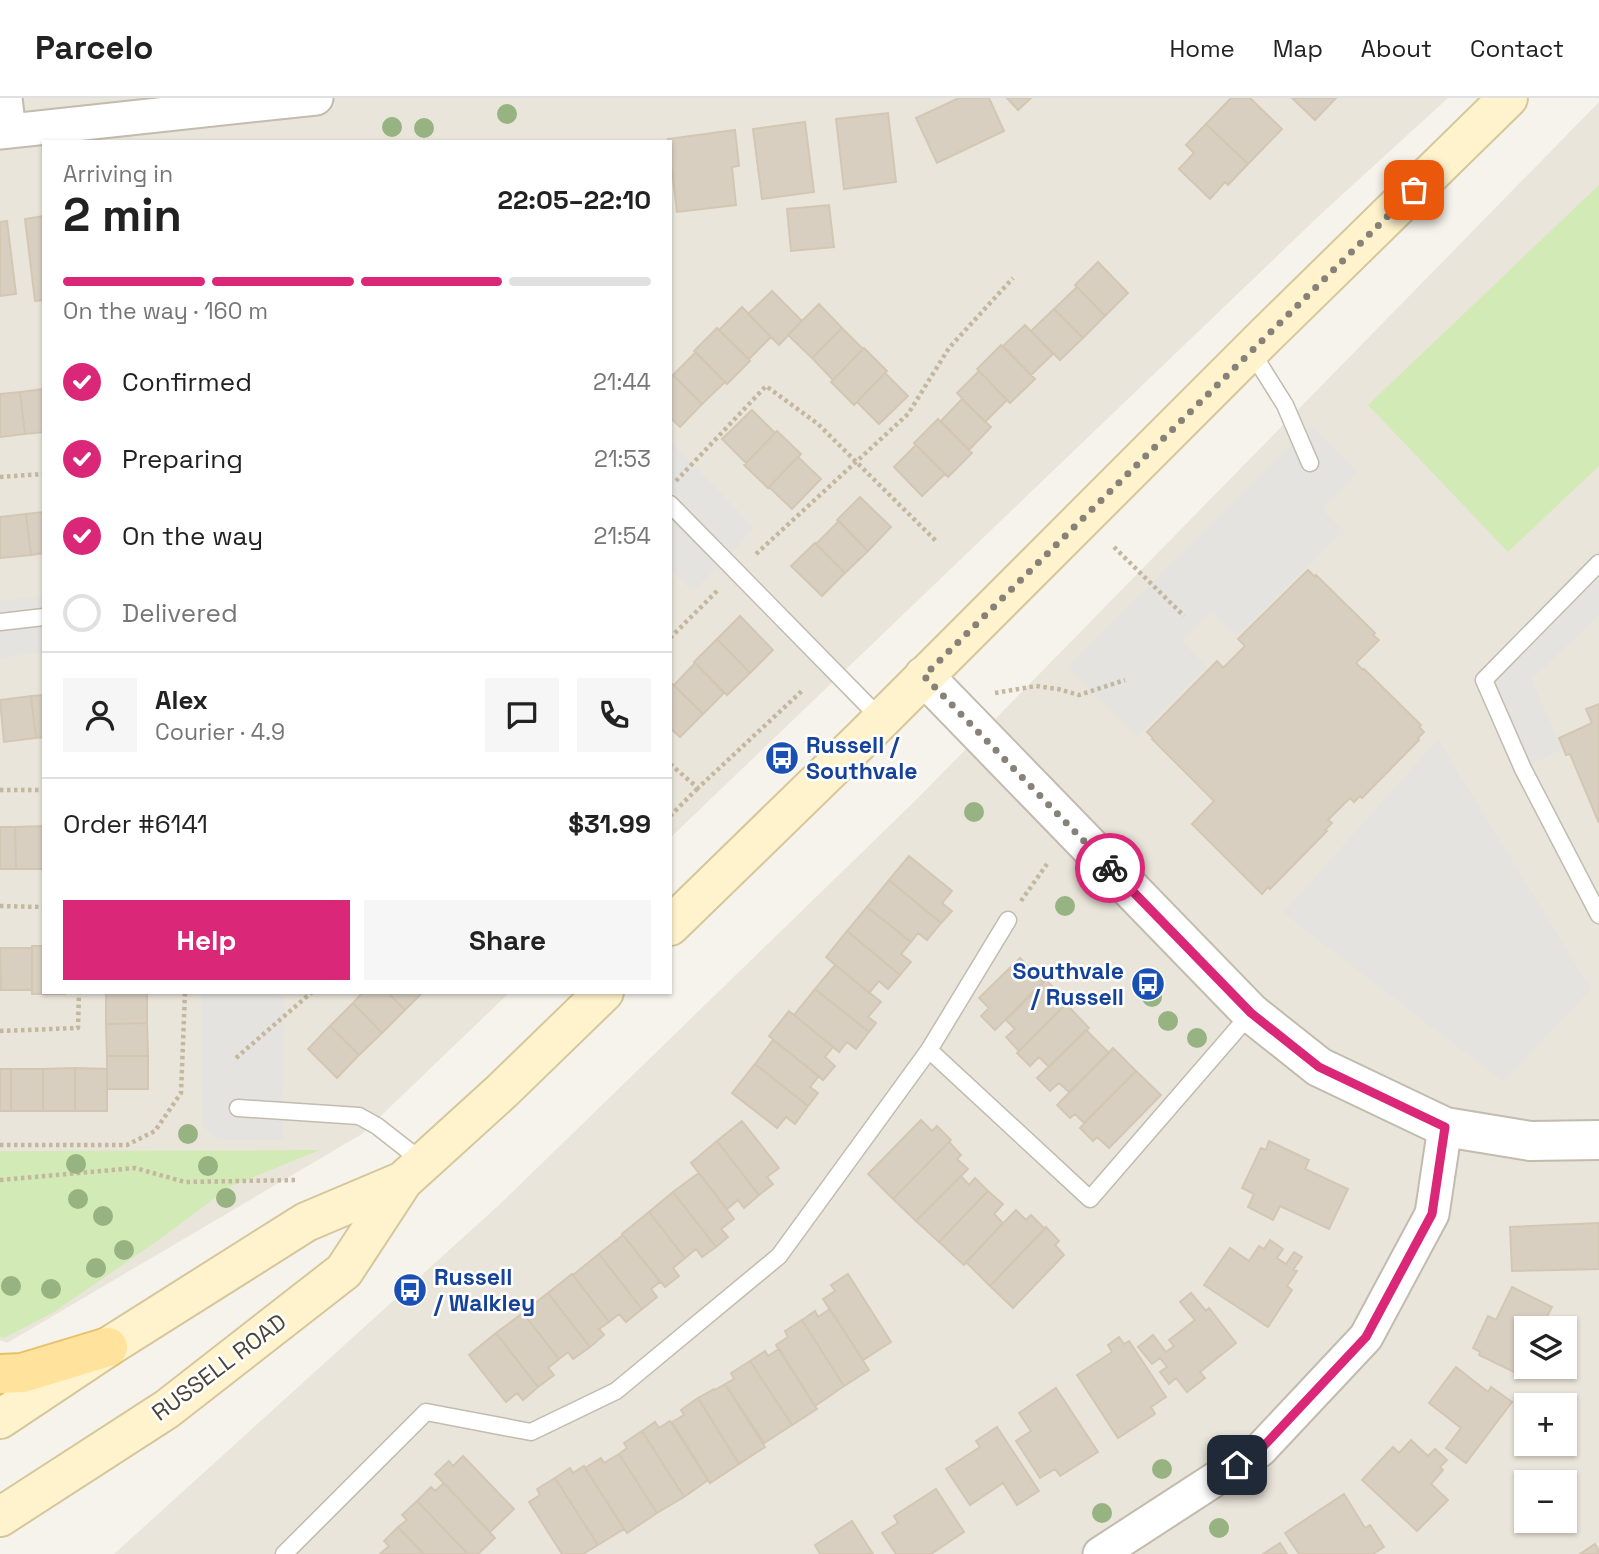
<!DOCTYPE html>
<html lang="en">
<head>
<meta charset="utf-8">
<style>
  body { margin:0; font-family:"Space Grotesk",sans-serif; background:#f6f6f6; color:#222; height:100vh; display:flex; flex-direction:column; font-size:26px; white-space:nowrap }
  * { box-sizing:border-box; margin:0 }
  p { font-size:23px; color:#767676 }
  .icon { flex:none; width:38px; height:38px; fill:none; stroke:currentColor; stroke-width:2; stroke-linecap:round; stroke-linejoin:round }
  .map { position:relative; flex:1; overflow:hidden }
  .details { position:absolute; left:42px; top:42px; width:630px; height:854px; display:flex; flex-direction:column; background:#fff; border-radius:0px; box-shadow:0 2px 5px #0004 }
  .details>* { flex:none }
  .fabs { position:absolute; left:1514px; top:1218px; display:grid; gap:14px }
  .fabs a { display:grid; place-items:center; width:63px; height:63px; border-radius:0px; background:#fff; box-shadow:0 2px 5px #0004; font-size:35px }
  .pin { position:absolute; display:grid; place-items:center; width:60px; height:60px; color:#fff; margin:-30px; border-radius:14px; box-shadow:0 4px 10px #0006 }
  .courier { position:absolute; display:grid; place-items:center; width:70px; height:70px; margin:-35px; border:5px solid #db2777; border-radius:50%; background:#fff; color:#222; box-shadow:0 2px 9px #0007 }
  .overview em { font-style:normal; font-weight:800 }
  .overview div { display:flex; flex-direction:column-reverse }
  .overview { display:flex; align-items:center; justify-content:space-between; height:119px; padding:0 21px }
  h1 { font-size:46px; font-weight:800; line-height:52px }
  .bar { display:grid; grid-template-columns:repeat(4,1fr); gap:10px 7px; align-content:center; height:84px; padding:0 21px }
  .bar i { height:9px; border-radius:5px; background:#e0e0e0 }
  .bar .active { background:#db2777 }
  .bar p { grid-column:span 4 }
  .line { display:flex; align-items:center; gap:18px; padding:0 21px; border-top:2px solid #e0e0e0 }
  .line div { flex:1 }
  .round { display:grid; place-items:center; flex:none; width:74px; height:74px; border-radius:0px; background:#f6f6f6 }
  ol { padding:0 21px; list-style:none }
  li { display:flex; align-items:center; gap:21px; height:77px }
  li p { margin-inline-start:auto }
  li .icon { padding:7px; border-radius:50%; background:#db2777; color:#fff; stroke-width:4 }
  li:last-child { color:#767676 }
  li i { width:38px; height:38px; border:4px solid #e0e0e0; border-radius:50% }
  .primary-button { display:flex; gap:14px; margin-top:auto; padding:14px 21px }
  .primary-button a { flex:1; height:80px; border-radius:0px; background:#db2777; color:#fff; font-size:28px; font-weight:800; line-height:80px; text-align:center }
  .primary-button a+a { background:#f6f6f6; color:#222 }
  header { display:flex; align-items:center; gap:42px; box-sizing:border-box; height:98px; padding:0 35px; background:#fff; border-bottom:2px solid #e0e0e0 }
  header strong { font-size:33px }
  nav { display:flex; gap:38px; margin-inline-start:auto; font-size:24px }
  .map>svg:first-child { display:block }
  .residential { fill:#eae5da; fill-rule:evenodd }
  .green { fill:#d2eab5 }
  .parking { fill:#e5e3e0 }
  .building { fill:#d8cfc1; stroke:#d3c7b4; stroke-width:2 }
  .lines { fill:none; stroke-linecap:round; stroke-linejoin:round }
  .service-casing { stroke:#c2bbae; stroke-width:19 }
  .minor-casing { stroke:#c2bbae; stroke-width:37 }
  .tertiary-casing { stroke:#c2bbae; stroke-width:42 }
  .secondary-casing { stroke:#d6c79b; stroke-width:42 }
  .primary-casing { stroke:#e6c16a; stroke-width:42 }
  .path { stroke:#c4b79f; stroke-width:4.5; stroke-dasharray:3.5 3.5; stroke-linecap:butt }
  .service { stroke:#fff; stroke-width:16 }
  .minor { stroke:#fff; stroke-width:33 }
  .tertiary { stroke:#fff; stroke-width:38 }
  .secondary { stroke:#fff3cd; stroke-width:38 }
  .primary { stroke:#ffe39c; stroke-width:38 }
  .tree { fill:#97b381 }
  .done { stroke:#878178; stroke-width:7; stroke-dasharray:0 12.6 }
  .route { stroke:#db2777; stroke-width:9 }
  .labels { text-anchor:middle; stroke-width:5; stroke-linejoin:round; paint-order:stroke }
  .transit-label { font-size:23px; font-weight:bold; fill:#164399; stroke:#fff; text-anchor:start }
  .street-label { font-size:23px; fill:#4b4439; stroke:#fff }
</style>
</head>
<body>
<header>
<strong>Parcelo</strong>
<nav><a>Home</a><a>Map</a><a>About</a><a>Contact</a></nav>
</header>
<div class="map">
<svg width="1599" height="1456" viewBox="0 0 1599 1456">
  <rect width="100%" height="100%" fill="#f6f3ec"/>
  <!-- residential -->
  <path class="residential" d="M0 0H1448L1321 116 670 740V44H44V894H510L362 1036 7 1245 0 1242Z
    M1599 4V1456H114L500 1106 919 699ZM1526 1230H1564V1269H1526ZM1526 1307H1564V1346H1526ZM1526 1384H1564V1423H1526Z"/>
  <!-- green -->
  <path class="green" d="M1599 87V368L1508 454 1368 307Z
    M320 1052 231 1088 160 1141 54 1214 4 1240 0 1239V1053Z"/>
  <!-- parking -->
  <path class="parking" d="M1311 327 1358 375 1322 411 1343 433 1236 539 1211 514 1182 543 1207 569 1137 639 1067 569Z
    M670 343 755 430 693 494 670 472Z
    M1599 465V517L1532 581 1562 651 1523 671 1484 582Z
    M44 498V554L0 560V503Z
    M1438 641 1591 891 1503 984 1283 815Z
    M201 894H284L283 1042H219L203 1029Z"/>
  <!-- building -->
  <path class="building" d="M959 0H989L1004 33 937 65 916 20Z
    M1007 0H1031L1018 12Z
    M1231 0H1250L1282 31 1248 66 1206 26Z
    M1292 0H1336L1315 22Z
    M888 15 896 84 844 91 836 21Z
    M805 24 814 94 762 101 753 31Z
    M1206 26 1248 66 1228 87 1225 84 1210 101 1179 71 1194 55 1186 47Z
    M735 32 739 68 732 69 736 107 677 114 670 56V44H669L668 41Z
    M829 107 834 149 791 153 787 111Z
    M44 118V202L35 203 25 121Z
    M7 123 16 196 0 198V124Z
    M1098 164 1128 195 1105 218 1075 187Z
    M1077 189 1105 218 1083 240 1054 211Z
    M772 193 802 223 779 247 748 216Z
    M819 206 842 230 812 260 788 237Z
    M742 209 771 239 749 261 719 232Z
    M1054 211 1083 240 1060 262 1031 233Z
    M1025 227 1053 256 1031 277 1003 248Z
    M717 230 750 263 727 286 694 253Z
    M842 230 863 251 833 282 812 260Z
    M1001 247 1035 281 1010 305 977 271Z
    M864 250 887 273 854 307 831 284Z
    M696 254 725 284 702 306 673 277Z
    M979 273 1007 302 985 324 957 295Z
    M885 275 908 298 879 326 857 304Z
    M673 277 702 306 680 329 670 319V280Z
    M44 291V334L25 336 20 294Z
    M20 294 25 336 0 339V296Z
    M962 301 991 329 969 352 941 323Z
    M752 312 775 335 746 365 722 341Z
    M938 321 972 355 948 379 914 345Z
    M777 333 801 356 768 390 744 367Z
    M916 347 945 376 922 398 894 369Z
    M798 359 821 381 792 411 769 389Z
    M860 399 891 429 868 453 837 422Z
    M44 414V455L31 457 26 416Z
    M26 416 31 457 0 460V419Z
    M839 423 868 453 845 475 816 446Z
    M815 445 845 475 822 498 791 468Z
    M1308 472 1315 479 1316 477 1375 535 1373 537 1379 542 1356 565 1363 572 1364 571 1421 627 1419 629 1424 634 1418 640 1419 642 1362 700 1360 698 1354 704 1350 700 1328 722 1332 725 1325 732 1327 733 1270 791 1268 789 1262 796 1192 726 1214 703 1152 641 1153 640 1147 634 1217 563 1223 570 1245 548 1238 541 1244 535Z
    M740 518 773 552 750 575 717 541Z
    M717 541 750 575 727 597 694 564Z
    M695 565 724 595 703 616 674 587Z
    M672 586 703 616 680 639 670 630V587Z
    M44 597V639L36 640 31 598Z
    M31 598 36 640 4 644 0 602Z
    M1599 606V725L1570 656 1566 657 1559 640 1592 625 1586 611Z
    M44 728V771H16L15 729Z
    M0 729H15L16 771H0Z
    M909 758 952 793 942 805 952 813 941 825 889 782Z
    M889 782 941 825 927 842 918 835 911 844 867 809Z
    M867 809 911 844 901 856 911 864 900 877 847 833Z
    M847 833 900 877 888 891 879 883 869 895 826 859Z
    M32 848H44V894H65V896H32Z
    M0 850H32V892H1Z
    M1020 860 1043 884 995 932 981 918 989 910 979 900Z
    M835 867 881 904 868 919 876 925 869 934 815 891Z
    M1046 882 1068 904 1019 953 1006 939 1015 931 1006 922Z
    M815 891 869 934 856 951 847 944 839 954 794 917Z
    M106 894H147V925L106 926Z
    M363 894H387L405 912 382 935 353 905Z
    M387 894H423L405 912Z
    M353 905 382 935 359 957 330 928Z
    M1066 906 1089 930 1049 969 1039 959 1030 968 1017 955Z
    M789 913 833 949 825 959 835 968 823 982 769 938Z
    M147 925 148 958H107L106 926Z
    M330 928 359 957 337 980 308 951Z
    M1086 932 1109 955 1069 994 1059 985 1050 993 1037 980Z
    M773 942 819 978 810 989 818 995 808 1008 755 966Z
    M1113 950 1136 973 1084 1025 1075 1016 1070 1020 1057 1007Z
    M107 958H148V991H107Z
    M755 966 808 1008 795 1026 786 1019 777 1030 732 995Z
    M75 970 107 971V1013H75Z
    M75 970V1013H43V971Z
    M0 971H11V1013H0Z
    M11 971H43V1013H11Z
    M1136 973 1161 997 1109 1050 1097 1039 1093 1043 1080 1030Z
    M921 1022 932 1033 937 1028 951 1042 893 1101 868 1076Z
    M742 1023 779 1070 767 1079 773 1086 759 1097 717 1043Z
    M717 1043 759 1097 744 1110 738 1102 727 1111 691 1065Z
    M1269 1043 1309 1062 1305 1071 1348 1091 1329 1131 1280 1108 1273 1122 1248 1109 1254 1096 1242 1090 1261 1050 1266 1052Z
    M949 1044 961 1057 957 1061 968 1071 916 1123 893 1101Z
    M699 1075 734 1121 721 1131 728 1139 716 1149 673 1094Z
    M961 1078 969 1087 975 1080 988 1093 939 1144 916 1123Z
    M988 1093 1003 1106 994 1116 1003 1125 964 1167 939 1144Z
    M673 1094 716 1149 702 1159 696 1151 685 1160 649 1114Z
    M1016 1112 1026 1122 1031 1117 1045 1131 990 1188 966 1164Z
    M649 1114 685 1160 673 1170 679 1178 665 1189 622 1136Z
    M1599 1125V1171L1512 1173 1510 1129Z
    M1046 1129 1059 1143 1055 1147 1064 1157 1013 1210 990 1188Z
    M623 1137 660 1184 651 1191 657 1199 642 1211 599 1156Z
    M1270 1142 1283 1151 1277 1160 1286 1166 1294 1154 1302 1159 1293 1172 1297 1173 1287 1188 1292 1192 1268 1229 1204 1187 1230 1150 1249 1163 1259 1148 1264 1151Z
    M599 1156 642 1211 626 1224 619 1216 609 1224 573 1177Z
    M572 1176 609 1224 599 1231 604 1237 590 1249 548 1195Z
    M848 1176 891 1244 863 1262 823 1201 835 1193 831 1187Z
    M1512 1189 1552 1209 1541 1230H1526V1261L1518 1276 1479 1257 1480 1254 1473 1250 1488 1218 1496 1222Z
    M548 1195 590 1249 573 1261 568 1254 559 1261 523 1215Z
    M1191 1195 1206 1213 1209 1210 1236 1245 1200 1274 1205 1280 1187 1294 1176 1280 1169 1286 1160 1274 1167 1269 1160 1260 1152 1266 1138 1249 1153 1237 1166 1254 1174 1248 1169 1242 1195 1222 1180 1204Z
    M830 1211 869 1272 844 1288 802 1222 815 1213 818 1219Z
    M523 1215 559 1261 548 1270 554 1277 538 1289 496 1235Z
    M802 1222 844 1288 815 1308 776 1247 788 1239 785 1233Z
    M496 1235 538 1289 523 1302 517 1295 506 1304 469 1257Z
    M1119 1239 1124 1246 1129 1243 1166 1299 1151 1309 1155 1316 1118 1340 1077 1277 1112 1254 1108 1247Z
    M779 1251 817 1311 792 1327 750 1263 765 1253 768 1258Z
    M750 1263 792 1327 764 1345 725 1286 734 1281 731 1275Z
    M1456 1269 1488 1294 1491 1289 1512 1304 1466 1365 1446 1350 1461 1330 1429 1305Z
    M725 1286 765 1349 739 1366 698 1300 714 1291 715 1292Z
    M1056 1290 1098 1354 1060 1378 1055 1371 1040 1380 1016 1343 1031 1333 1019 1315Z
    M698 1300 739 1366 710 1385 672 1324 684 1317 681 1312Z
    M670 1323 708 1382 684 1399 642 1333 655 1324 659 1330Z
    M997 1329 1039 1393 1017 1407 1003 1385 970 1407 946 1371 980 1349 976 1343Z
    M642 1333 684 1399 657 1415 619 1356 627 1350 624 1345Z
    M1411 1342 1428 1358 1435 1351 1447 1362 1440 1369 1443 1372 1431 1386 1448 1402 1417 1433 1362 1382 1393 1349 1399 1355Z
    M619 1356 657 1415 627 1435 585 1370 601 1360 604 1365Z
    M463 1358 514 1411 490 1434 435 1376 449 1363 453 1368Z
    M584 1368 624 1431 598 1447 555 1380 570 1370 573 1375Z
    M555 1380 598 1447 583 1456H562L529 1404 540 1397 537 1391Z
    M444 1385 495 1440 478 1456H468L417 1403 431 1389 435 1393Z
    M936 1391 964 1434 931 1456H896L882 1435 898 1425 894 1418Z
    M1344 1396 1365 1430 1370 1427 1384 1449 1373 1456H1299L1285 1435Z
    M417 1403 468 1456H424L398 1429 407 1422 402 1417Z
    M852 1423 873 1456H820L815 1447Z
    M398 1429 424 1456H380L389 1448 384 1443Z
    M1280 1445 1287 1456H1263Z
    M1595 1446 1599 1453V1456H1580Z"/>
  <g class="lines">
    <!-- service casing -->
    <g class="service-casing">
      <path id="service" d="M1251 253 1285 307 1310 365
        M670 406 881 621
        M1599 465 1484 582 1523 671 1599 817
        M0 524 44 519
        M929 952 1008 822
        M238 1010 359 1018 377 1028 423 1064
        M284 1456 426 1314 531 1334 616 1293 779 1158 929 952 1090 1101 1251 915"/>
    </g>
    <!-- minor casing -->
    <g class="minor-casing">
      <path id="minor" d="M5 0 9 33
        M0 34 316 0
        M1100 1456 1260 1352 1366 1239 1432 1116 1445 1029"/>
    </g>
    <!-- tertiary casing -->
    <g class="tertiary-casing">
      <path id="tertiary" d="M924 578 1251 915 1319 969 1445 1029 1530 1043 1599 1042"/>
    </g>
    <!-- secondary casing -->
    <g class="secondary-casing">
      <path id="secondary" d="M670 828 863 640 1265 238 1508 0
        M0 1321 108 1249 306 1124 403 1083
        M0 1419 167 1311 344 1173 403 1083 502 993 604 894"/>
    </g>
    <!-- primary casing -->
    <g class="primary-casing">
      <path id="primary" d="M0 1276 22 1275 108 1249"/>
    </g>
    <!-- path -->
    <path class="path" d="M0 379 44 376
      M676 383 766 288 818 326 937 444
      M1114 449 1184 518
      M756 456 908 316 949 250 1013 180
      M670 540 719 491
      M995 595 1036 588 1058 591 1079 597 1125 582
      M670 666 698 690 804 591
      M0 692H44
      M670 718 698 690
      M1021 803 1047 766
      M0 808 44 809
      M0 933 78 930 79 894
      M236 960 312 894
      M0 1047H127L155 1033 181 995 185 894
      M0 1082 135 1070 185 1084 298 1082"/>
    <!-- service -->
    <use href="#service" class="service"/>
    <!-- minor -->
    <use href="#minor" class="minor"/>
    <!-- tertiary -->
    <use href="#tertiary" class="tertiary"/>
    <!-- secondary -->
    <use href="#secondary" class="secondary"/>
    <!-- primary -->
    <use href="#primary" class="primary"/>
  </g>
  <!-- trees -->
  <g class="tree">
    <circle cx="507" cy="16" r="10"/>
    <circle cx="392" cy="29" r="10"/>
    <circle cx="424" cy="30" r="10"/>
    <circle cx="974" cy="714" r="10"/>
    <circle cx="1065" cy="808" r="10"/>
    <circle cx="1152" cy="899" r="10"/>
    <circle cx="1168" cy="923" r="10"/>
    <circle cx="1197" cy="940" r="10"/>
    <circle cx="188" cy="1036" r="10"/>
    <circle cx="76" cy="1066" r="10"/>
    <circle cx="208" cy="1068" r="10"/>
    <circle cx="226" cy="1100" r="10"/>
    <circle cx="78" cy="1101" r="10"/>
    <circle cx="103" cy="1118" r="10"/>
    <circle cx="124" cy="1152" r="10"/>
    <circle cx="96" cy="1170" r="10"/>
    <circle cx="11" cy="1188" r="10"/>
    <circle cx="51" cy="1191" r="10"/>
    <circle cx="1162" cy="1371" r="10"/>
    <circle cx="1102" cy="1415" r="10"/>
    <circle cx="1219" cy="1430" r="10"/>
  </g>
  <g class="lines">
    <!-- done -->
    <path class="done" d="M1110 770 924 578 1414 92"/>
    <!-- route -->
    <path class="route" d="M1110 770 1251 915 1319 969 1445 1029 1432 1116 1366 1239 1260 1352 1237 1367"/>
  </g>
  <!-- icons -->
  <defs>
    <g id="bus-disc" transform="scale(1.75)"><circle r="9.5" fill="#1a4fb4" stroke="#fff"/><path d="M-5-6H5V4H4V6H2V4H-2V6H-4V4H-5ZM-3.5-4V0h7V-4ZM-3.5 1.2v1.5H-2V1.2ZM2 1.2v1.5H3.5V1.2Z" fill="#fff"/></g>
  </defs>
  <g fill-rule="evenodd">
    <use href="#bus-disc" x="782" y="660"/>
    <use href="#bus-disc" x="1148" y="886"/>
    <use href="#bus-disc" x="410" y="1192"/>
  </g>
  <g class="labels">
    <!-- transit labels -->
    <g class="transit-label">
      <text x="806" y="655">Russell /<tspan x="806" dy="26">Southvale</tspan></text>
      <text x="1124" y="881" text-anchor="end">Southvale<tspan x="1124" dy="26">/ Russell</tspan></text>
      <text x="434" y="1187">Russell<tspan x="434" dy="26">/ Walkley</tspan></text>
    </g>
    <!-- street labels -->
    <g class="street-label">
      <text transform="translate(219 1269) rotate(-37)" y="8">RUSSELL ROAD</text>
    </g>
  </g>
</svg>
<div class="fabs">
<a><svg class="icon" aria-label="layers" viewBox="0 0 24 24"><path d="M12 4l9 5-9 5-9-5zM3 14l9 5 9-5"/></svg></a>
<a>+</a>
<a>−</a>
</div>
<div class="pin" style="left:1414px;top:92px;background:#ea580c"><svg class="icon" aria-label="bag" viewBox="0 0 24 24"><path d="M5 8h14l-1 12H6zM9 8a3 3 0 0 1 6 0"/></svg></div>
<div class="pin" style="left:1237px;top:1367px;background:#1f2937"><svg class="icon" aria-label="home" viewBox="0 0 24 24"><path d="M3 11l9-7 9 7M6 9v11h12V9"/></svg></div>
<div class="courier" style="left:1110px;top:770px"><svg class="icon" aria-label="bike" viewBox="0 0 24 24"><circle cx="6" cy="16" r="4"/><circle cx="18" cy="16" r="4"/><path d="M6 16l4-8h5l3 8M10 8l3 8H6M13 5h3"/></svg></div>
<section class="details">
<div class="overview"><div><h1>2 min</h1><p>Arriving in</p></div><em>22:05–22:10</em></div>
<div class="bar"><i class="active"></i><i class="active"></i><i class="active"></i><i></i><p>On the way · 160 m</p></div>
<ol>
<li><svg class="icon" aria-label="check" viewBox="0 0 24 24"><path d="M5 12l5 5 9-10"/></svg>Confirmed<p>21:44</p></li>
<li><svg class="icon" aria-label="check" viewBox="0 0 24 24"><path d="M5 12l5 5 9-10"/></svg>Preparing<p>21:53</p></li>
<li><svg class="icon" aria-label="check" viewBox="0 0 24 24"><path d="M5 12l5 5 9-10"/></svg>On the way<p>21:54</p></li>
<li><i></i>Delivered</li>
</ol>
<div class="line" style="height:126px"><a class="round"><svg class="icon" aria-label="person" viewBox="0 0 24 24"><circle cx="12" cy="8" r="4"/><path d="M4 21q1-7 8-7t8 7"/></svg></a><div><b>Alex</b><p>Courier · 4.9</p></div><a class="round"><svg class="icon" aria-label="chat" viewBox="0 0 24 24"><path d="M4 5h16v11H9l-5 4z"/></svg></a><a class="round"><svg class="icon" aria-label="phone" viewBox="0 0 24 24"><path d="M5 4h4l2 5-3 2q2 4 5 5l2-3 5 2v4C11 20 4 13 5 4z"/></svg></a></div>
<div class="line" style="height:91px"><div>Order #6141</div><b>$31.99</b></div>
<div class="primary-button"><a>Help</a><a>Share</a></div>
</section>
</div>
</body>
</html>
